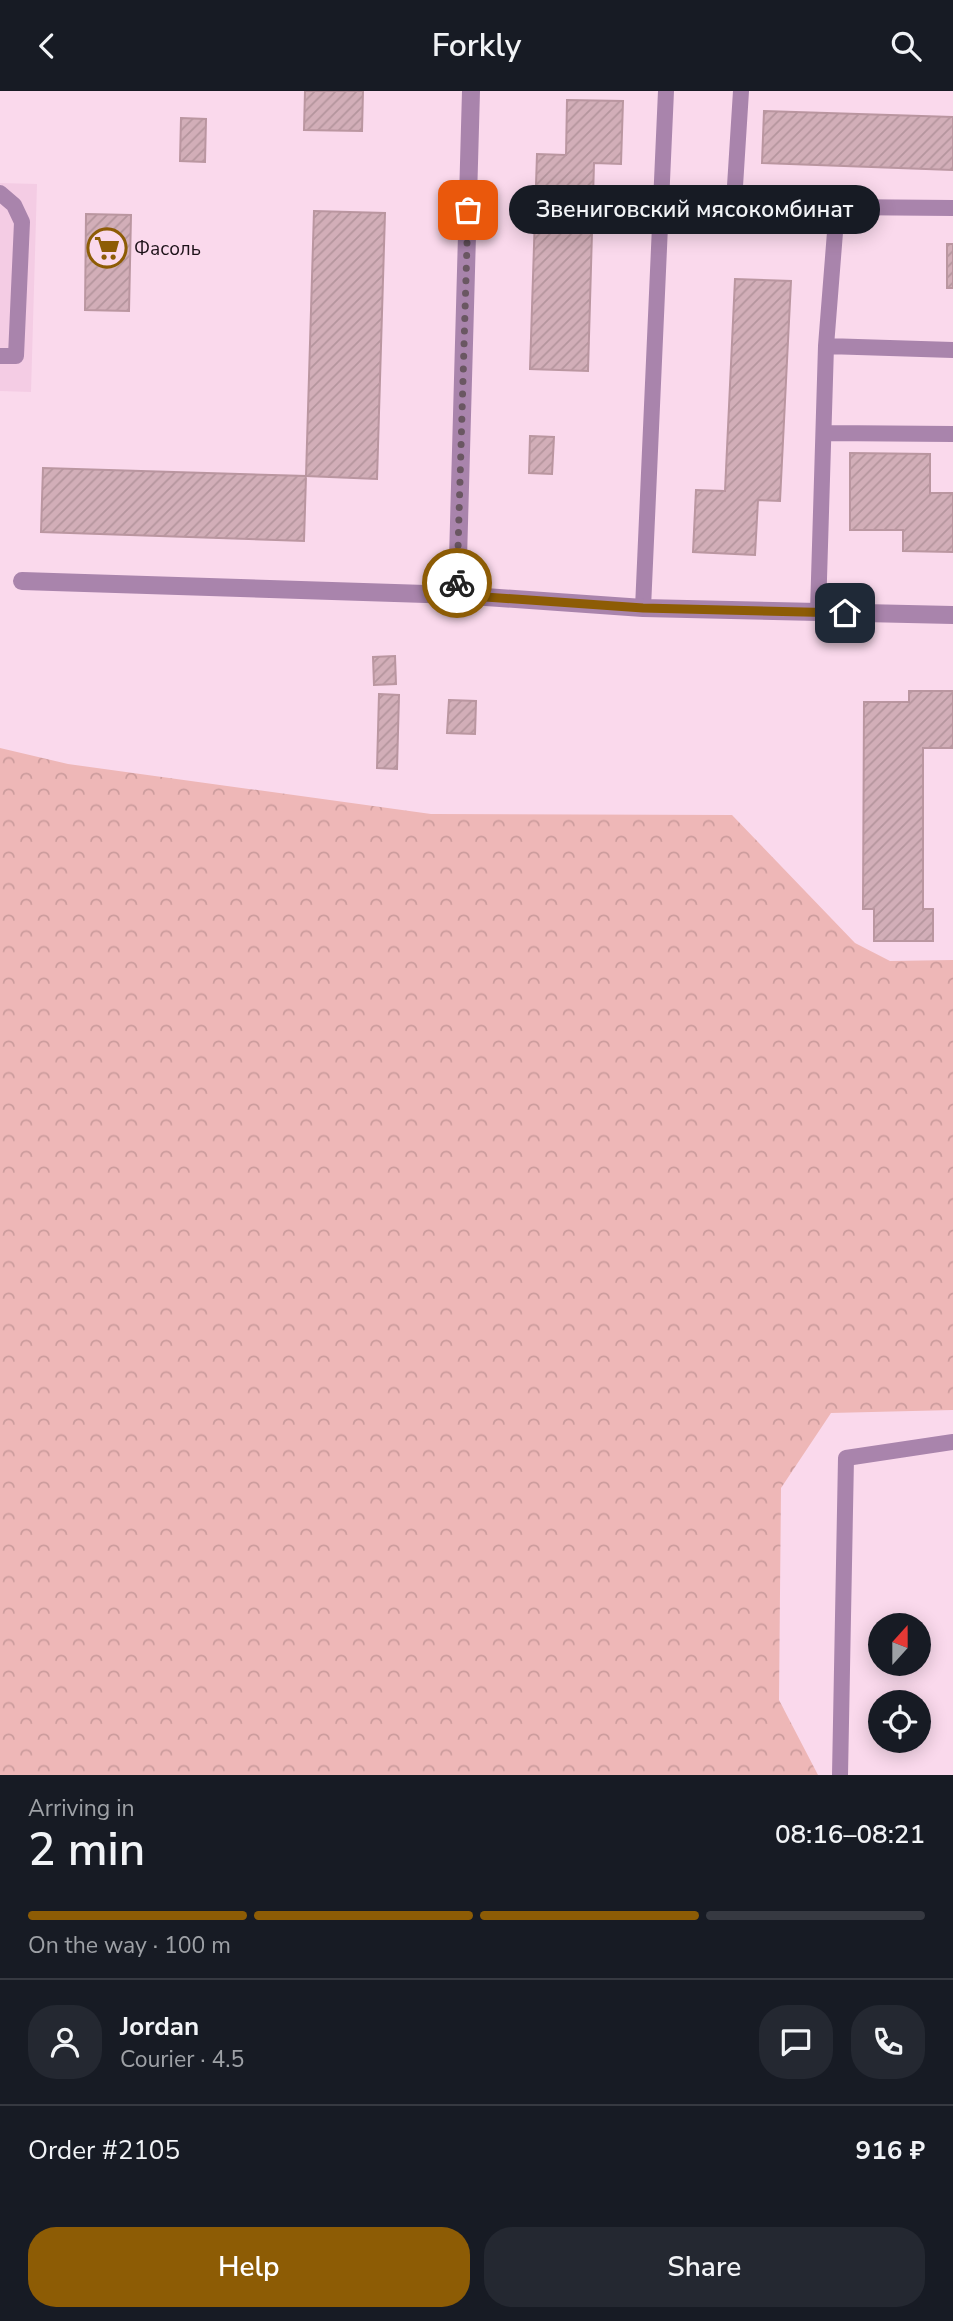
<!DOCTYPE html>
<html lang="en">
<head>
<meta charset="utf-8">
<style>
  body { margin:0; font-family:"Nunito Sans",sans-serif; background:#242831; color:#f1f3f6; height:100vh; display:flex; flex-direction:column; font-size:26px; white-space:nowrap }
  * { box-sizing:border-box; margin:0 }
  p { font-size:23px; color:#9ea1a6 }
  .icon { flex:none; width:38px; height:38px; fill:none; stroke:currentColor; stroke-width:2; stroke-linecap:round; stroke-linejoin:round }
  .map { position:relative; height:1684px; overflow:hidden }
  .panel { display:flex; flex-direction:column; background:#171b24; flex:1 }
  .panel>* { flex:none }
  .needle { width:46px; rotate:21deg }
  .fabs { position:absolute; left:868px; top:1522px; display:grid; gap:14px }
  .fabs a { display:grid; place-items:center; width:63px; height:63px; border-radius:50%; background:#171b24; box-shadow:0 4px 18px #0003; font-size:35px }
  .pin { position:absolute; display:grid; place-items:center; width:60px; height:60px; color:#fff; margin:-30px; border-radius:14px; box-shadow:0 4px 10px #0006 }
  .courier { position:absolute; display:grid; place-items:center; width:70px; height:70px; margin:-35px; border:5px solid #8d5c05; border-radius:50%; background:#fff; color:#222; box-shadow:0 2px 9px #0007 }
  .bubble { position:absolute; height:49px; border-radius:24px; background:#171b24; box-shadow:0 4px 18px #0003; font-size:23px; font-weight:600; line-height:49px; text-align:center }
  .summary em { font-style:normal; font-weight:600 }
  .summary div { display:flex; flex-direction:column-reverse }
  .summary { display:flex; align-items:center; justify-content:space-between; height:119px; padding:0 28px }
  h1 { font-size:46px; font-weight:600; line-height:52px }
  .bar { display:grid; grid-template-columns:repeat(4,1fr); gap:10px 7px; align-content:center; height:84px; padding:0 28px }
  .bar i { height:9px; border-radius:5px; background:#363941 }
  .bar .selected { background:#8d5c05 }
  .bar p { grid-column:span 4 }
  .line { display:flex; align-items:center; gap:18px; padding:0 28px; border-top:2px solid #363941 }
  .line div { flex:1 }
  .round { display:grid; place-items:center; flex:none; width:74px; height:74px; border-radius:28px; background:#242831 }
  .primary-button { display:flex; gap:14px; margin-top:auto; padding:14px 28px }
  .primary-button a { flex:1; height:80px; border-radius:28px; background:#8d5c05; color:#fff; font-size:28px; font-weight:600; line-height:80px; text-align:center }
  .primary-button a+a { background:#242831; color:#f1f3f6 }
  header { display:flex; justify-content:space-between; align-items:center; height:91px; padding:0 28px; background:#171b24; font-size:32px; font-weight:600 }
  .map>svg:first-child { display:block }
  .built { fill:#f4cce4 }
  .forest { fill:url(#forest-crowns) }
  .building { fill:url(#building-hatch); stroke:#ba96a0; stroke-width:2 }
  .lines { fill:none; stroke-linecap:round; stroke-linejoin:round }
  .service { stroke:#a984ac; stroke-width:16 }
  .minor { stroke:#a984ac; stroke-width:18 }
  .done { stroke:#6a5762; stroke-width:7; stroke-dasharray:0 12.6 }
  .route { stroke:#8d5c05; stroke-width:9 }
  .labels { text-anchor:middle; stroke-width:5; stroke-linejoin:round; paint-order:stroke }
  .poi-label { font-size:19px; fill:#1c1118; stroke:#fad9ec; text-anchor:start }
</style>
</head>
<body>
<header><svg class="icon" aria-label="back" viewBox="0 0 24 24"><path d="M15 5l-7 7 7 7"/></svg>Forkly<svg class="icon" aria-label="search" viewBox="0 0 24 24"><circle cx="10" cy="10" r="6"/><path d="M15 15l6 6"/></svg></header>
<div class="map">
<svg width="953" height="1684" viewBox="0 0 953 1684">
  <defs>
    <pattern id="forest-crowns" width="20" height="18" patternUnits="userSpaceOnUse" patternTransform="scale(1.75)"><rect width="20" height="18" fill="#eeb7b7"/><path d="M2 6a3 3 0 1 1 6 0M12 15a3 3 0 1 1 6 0" fill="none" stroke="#cc9c9d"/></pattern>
    <pattern id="building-hatch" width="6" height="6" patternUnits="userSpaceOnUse" patternTransform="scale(1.75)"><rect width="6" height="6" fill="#d2aeb8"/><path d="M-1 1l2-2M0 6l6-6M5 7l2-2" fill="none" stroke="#b4959d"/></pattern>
  </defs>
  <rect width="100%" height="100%" fill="#fad9ec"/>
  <!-- built -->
  <path class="built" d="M0 92 37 93 31 301 0 300Z"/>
  <!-- forest -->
  <path class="forest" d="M0 657 68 673 431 723 732 724 855 852 890 870 953 869V1319L831 1322 781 1397 779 1609 818 1684H0Z"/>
  <!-- building -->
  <path class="building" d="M305 0H363L362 40 304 39Z
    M567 9 623 10 621 73 594 72 588 280 530 278 537 63 566 64Z
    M764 20 953 26V79L762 72Z
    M181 27 206 28 205 71 180 70Z
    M314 120 385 122 377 388 306 385Z
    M86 123 131 124 129 220 85 219Z
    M947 153H953V197H947Z
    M735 188 791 190 780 410 758 409 755 464 693 461 696 399 725 400Z
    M530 345 554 346 552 383 529 382Z
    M850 362 930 363V402H953V461L903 460V439H850Z
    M43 377 306 385 304 450 41 441Z
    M395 565 396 593 374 594 373 566Z
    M909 600H953V657H923V818H933V850H874V818H863L864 611H909Z
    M379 603 399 604 397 678 377 677Z
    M449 609 476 610 475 643 447 642Z"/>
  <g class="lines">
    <!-- service -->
    <path class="service" d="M741 0 734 111 837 116
      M0 102 14 114 22 131 16 265H0
      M826 255 953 259
      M825 342 953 343
      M643 517 666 0
      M818 521 826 255 837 116 953 117
      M840 1684 846 1367 953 1351"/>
    <!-- minor -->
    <path class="minor" d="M471 0 457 504 643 517 953 524
      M22 490 457 504"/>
  </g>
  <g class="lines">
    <!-- done -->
    <path class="done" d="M457 492 468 119"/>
    <!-- route -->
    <path class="route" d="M457 492V504L643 517 845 522"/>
  </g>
  <!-- icons -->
  <defs>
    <g id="supermarket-ring" transform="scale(2.0125)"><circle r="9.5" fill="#fad9ec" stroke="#8d5c05" stroke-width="1.5"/><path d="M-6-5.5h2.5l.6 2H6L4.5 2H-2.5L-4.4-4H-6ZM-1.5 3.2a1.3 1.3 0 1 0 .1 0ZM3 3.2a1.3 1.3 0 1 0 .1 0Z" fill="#8d5c05"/></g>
  </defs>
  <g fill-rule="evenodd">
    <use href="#supermarket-ring" x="107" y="157"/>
  </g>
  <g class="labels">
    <!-- poi labels -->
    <g class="poi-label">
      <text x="134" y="164">Фасоль</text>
    </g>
  </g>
</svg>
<div class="fabs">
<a><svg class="needle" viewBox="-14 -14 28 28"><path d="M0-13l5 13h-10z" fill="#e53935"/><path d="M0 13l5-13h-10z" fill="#9ea1a6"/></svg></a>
<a><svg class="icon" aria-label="locate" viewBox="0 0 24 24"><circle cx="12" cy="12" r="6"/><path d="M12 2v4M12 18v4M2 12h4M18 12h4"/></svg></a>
</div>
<div class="pin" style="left:468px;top:119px;background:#ea580c"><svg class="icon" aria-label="bag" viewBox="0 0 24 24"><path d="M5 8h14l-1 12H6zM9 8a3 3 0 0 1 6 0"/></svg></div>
<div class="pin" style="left:845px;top:522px;background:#1f2937"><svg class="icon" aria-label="home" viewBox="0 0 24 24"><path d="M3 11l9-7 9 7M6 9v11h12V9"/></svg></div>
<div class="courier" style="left:457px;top:492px"><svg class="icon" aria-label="bike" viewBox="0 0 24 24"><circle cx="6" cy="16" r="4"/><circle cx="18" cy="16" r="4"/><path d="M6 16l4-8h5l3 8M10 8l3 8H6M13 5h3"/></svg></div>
<div class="bubble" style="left:509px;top:94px;width:371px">Звениговский мясокомбинат</div>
</div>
<section class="panel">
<div class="summary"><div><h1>2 min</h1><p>Arriving in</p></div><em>08:16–08:21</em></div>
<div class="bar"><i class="selected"></i><i class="selected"></i><i class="selected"></i><i></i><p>On the way · 100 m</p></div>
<div class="line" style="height:126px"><a class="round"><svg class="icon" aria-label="person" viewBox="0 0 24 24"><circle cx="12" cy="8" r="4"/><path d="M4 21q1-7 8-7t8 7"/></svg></a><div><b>Jordan</b><p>Courier · 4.5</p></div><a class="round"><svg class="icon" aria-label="chat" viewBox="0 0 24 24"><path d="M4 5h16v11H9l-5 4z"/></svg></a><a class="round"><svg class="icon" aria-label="phone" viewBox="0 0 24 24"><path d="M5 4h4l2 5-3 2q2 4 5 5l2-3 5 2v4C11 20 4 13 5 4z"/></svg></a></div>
<div class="line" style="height:91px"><div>Order #2105</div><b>916 ₽</b></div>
<div class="primary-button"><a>Help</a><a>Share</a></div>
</section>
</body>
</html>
